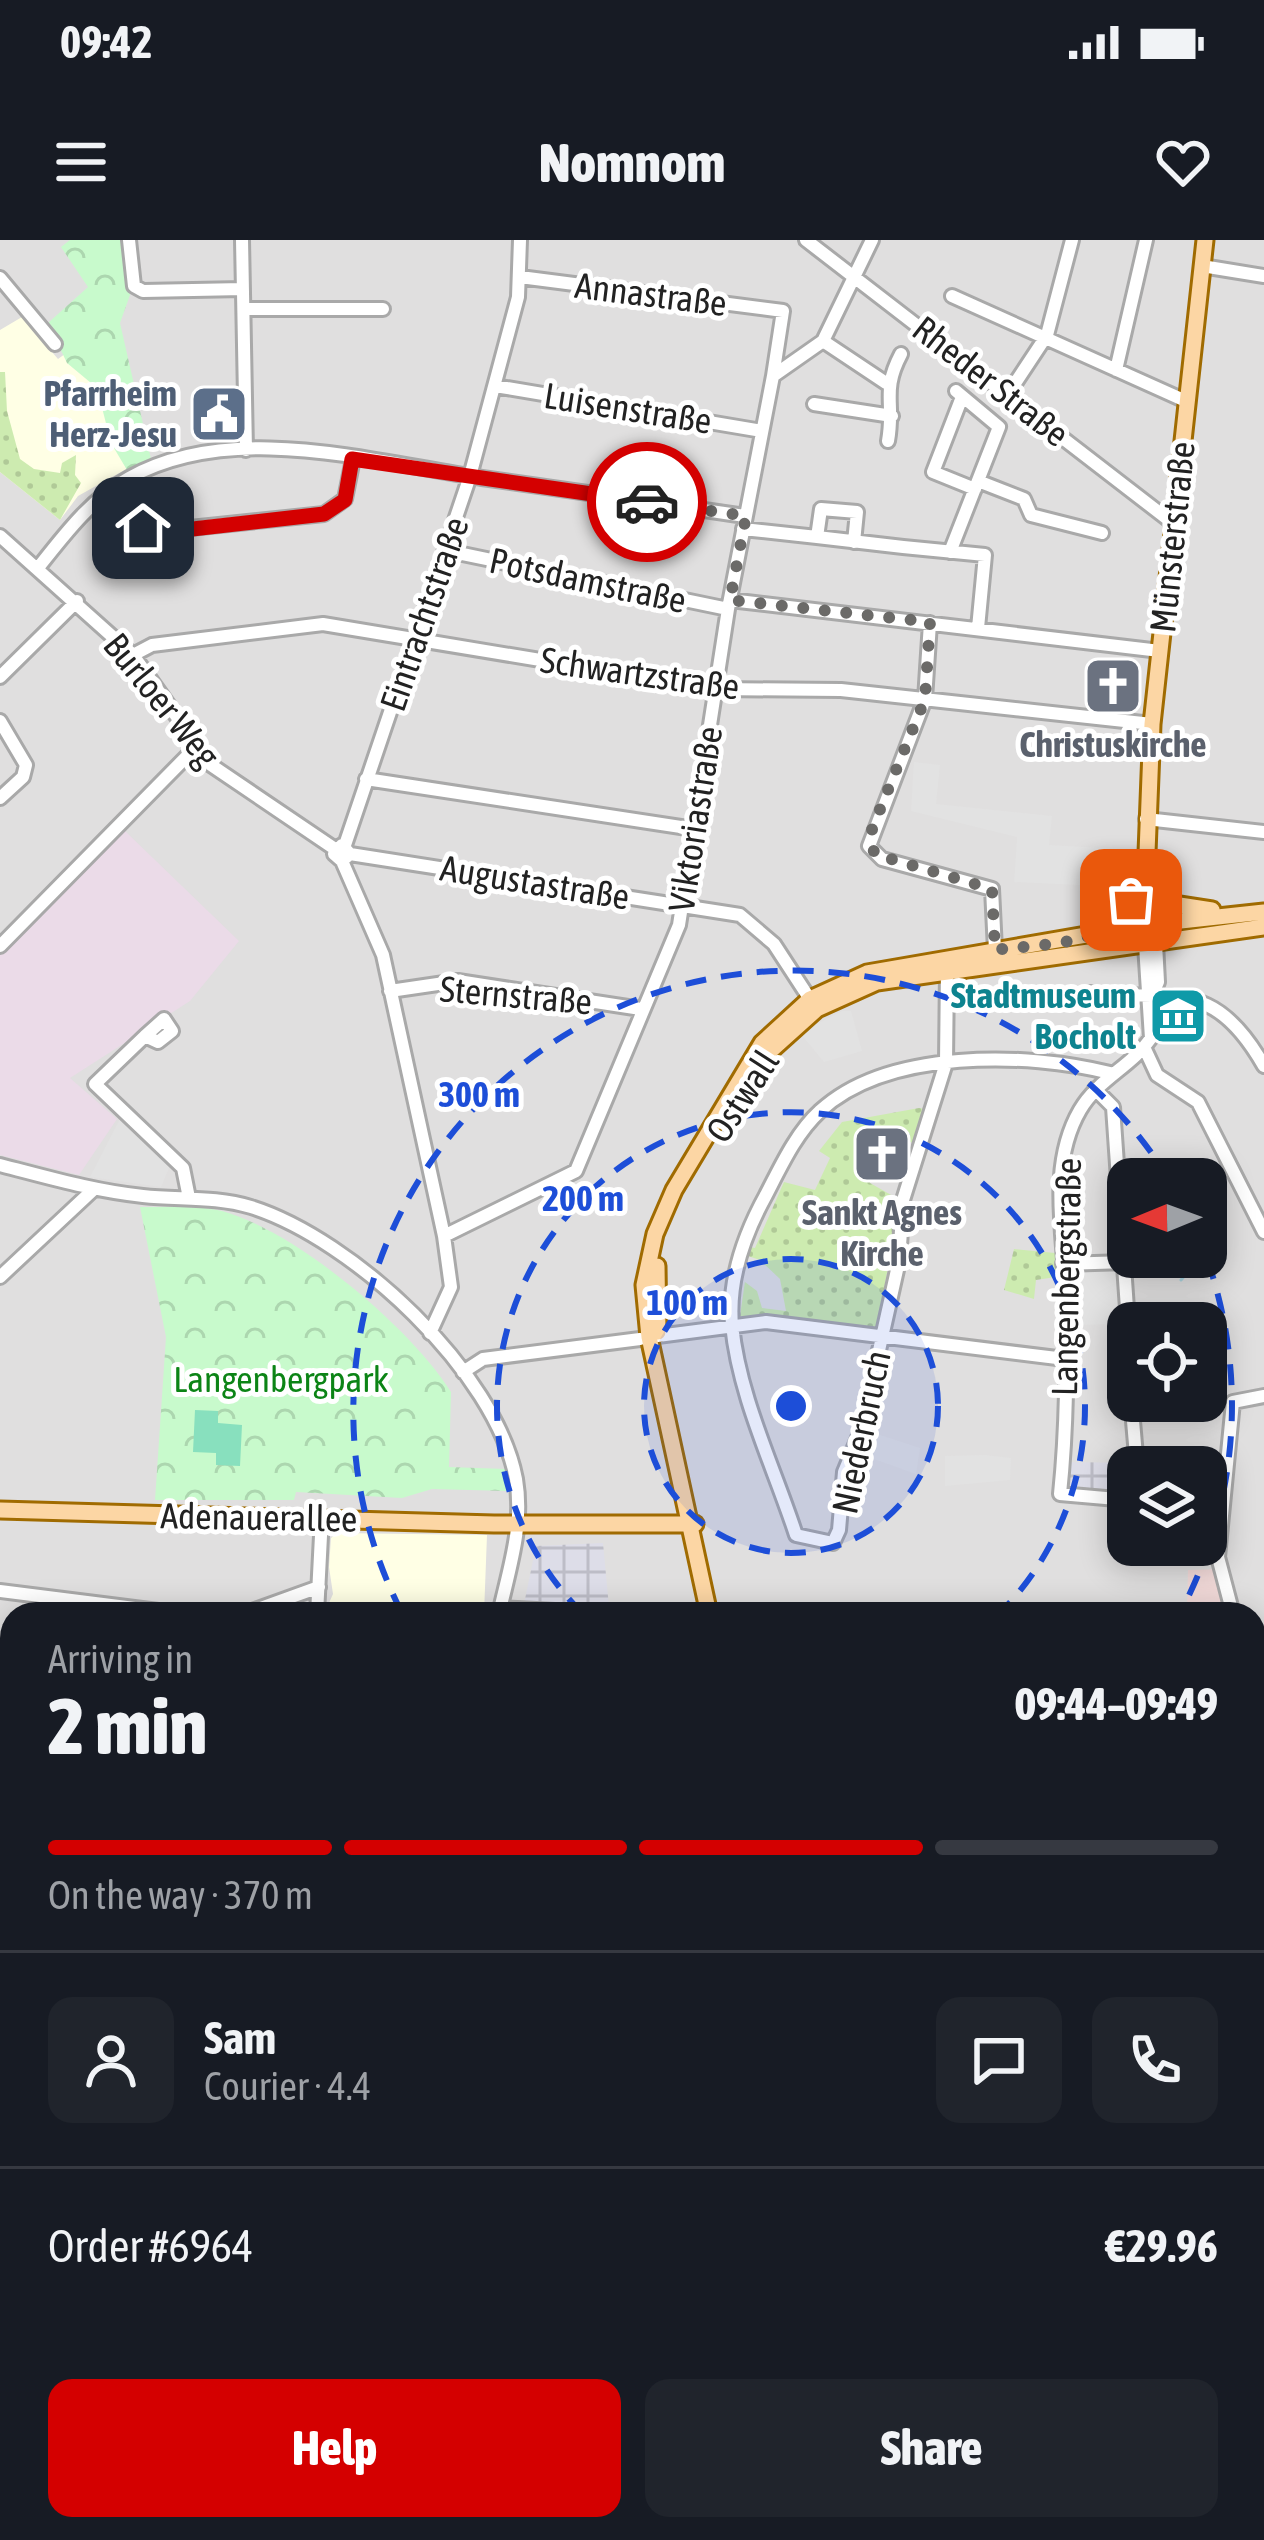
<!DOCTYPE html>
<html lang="en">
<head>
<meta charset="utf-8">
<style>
  body { margin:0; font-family:"Asap Condensed",sans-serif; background:#20242c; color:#f1f3f6; height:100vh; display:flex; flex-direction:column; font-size:45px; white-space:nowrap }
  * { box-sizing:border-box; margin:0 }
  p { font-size:39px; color:#9ea1a6 }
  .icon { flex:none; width:66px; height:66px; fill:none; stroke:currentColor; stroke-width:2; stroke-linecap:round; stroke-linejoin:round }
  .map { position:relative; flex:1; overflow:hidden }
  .side { position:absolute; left:0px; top:1362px; width:1266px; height:939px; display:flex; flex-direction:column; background:#171b24; border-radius:36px 36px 0 0; box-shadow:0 6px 30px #0003 }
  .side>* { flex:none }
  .needle { width:78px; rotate:269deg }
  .tools { position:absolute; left:1107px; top:918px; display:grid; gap:24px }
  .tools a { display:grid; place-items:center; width:120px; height:120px; border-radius:24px; background:#171b24; box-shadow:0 6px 30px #0003; font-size:60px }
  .pin { position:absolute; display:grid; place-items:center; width:102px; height:102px; color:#fff; margin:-51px; border-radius:24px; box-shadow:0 6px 18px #0006 }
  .courier { position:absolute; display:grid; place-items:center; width:120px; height:120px; margin:-60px; border:9px solid #d40000; border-radius:50%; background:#fff; color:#222; box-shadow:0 3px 15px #0007 }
  .head em { font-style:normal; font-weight:800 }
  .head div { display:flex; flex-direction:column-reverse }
  .head { display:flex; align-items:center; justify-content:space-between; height:204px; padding:0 48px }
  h1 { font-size:78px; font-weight:800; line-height:90px }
  .bar { display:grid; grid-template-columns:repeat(4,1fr); gap:18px 12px; align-content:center; height:144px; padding:0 48px }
  .bar i { height:15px; border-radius:9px; background:#363941 }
  .bar .active { background:#d40000 }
  .bar p { grid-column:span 4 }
  .line { display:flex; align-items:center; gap:30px; padding:0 48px; border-top:3px solid #363941 }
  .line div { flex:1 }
  .round { display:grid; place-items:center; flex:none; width:126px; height:126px; border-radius:24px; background:#20242c }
  .primary-button { display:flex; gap:24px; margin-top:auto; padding:24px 48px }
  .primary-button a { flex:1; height:138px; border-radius:24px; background:#d40000; color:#fff; font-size:48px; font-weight:800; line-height:138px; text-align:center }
  .primary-button a+a { background:#20242c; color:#f1f3f6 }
  .status { display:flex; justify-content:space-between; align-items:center; height:84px; padding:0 60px; background:#171b24; direction:ltr }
  .status svg { height:33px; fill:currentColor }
  header { display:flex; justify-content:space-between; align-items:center; height:156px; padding:0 48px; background:#171b24; font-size:54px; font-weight:800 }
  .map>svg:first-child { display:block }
  .residential { fill:#e0dfdf; fill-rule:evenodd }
  .commercial { fill:#f2dad9 }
  .industrial { fill:#ebdbe8 }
  .education { fill:#ffffe5 }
  .grass { fill:url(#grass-dots) }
  .park { fill:url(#park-crowns) }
  .pitch { fill:#88e0be }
  .parking { fill:#e2e2e2 }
  .plaza { fill:url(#plaza-grid) }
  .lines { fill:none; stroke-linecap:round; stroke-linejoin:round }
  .stream { stroke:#aad3df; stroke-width:3 }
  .minor-casing { stroke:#a9a9a9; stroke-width:18 }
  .major-casing { stroke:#a06b00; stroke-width:21 }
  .minor { stroke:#fff; stroke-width:12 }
  .major { stroke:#fcd6a4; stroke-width:15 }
  .done { stroke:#6b6a68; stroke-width:12; stroke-dasharray:0 21.6 }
  .route { stroke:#d40000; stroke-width:15 }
  .ring { fill:none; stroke:#1d4ed8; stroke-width:6; stroke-dasharray:21 15 }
  .labels { text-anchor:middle; stroke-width:10; stroke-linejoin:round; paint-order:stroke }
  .street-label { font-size:36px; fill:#222; stroke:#fff }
  .service-label { font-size:36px; font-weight:bold; fill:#4e5e75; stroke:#fff; text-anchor:end }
  .worship-label { font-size:36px; font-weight:bold; fill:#5b616d; stroke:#fff }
  .culture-label { font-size:36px; font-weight:bold; fill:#0d838f; stroke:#fff; text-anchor:end }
  .park-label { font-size:36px; fill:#0c8416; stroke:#fff }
  .centre { fill:#1d4ed8; stroke:#fff; stroke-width:6 }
  .ring-label { font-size:36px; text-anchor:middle; font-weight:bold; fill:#1d4ed8; stroke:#fff; stroke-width:10; stroke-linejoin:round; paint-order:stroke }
</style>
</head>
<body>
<div class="status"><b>09:42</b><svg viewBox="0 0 49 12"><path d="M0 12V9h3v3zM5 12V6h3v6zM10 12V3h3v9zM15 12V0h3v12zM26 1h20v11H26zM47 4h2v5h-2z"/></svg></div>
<header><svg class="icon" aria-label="menu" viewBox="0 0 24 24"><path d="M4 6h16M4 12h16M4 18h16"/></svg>Nomnom<svg class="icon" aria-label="heart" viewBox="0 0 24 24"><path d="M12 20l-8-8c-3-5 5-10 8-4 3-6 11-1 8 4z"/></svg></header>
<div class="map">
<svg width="1264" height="2300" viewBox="0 0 1264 2300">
  <defs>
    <pattern id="grass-dots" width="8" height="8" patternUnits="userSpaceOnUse" patternTransform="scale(3)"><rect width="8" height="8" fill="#cdebb0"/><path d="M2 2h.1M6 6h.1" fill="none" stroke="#b0c997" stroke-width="1.8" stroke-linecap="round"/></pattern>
    <pattern id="park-crowns" width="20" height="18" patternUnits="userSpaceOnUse" patternTransform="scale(3)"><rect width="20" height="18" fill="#c8facc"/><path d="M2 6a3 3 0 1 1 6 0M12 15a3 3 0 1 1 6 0" fill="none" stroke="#acd6af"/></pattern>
    <pattern id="plaza-grid" width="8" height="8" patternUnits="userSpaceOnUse" patternTransform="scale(3)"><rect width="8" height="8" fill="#dddde8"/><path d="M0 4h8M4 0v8" fill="none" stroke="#bdbdc7"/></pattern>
  </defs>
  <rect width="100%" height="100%" fill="#f2efe9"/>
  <!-- residential -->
  <path class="residential" d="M0 0H1264V1651L1254 1664V1374H12V2289H1208L1210 2300H0ZM1128 939H1206V1017H1128ZM1128 1083H1206V1161H1128ZM1128 1227H1206V1305H1128Z"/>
  <!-- commercial -->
  <path class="commercial" d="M1222 1329 1233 1374H1187L1188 1330Z"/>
  <!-- industrial -->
  <path class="industrial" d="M125 591 239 701 190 761 70 838 117 879 79 935 0 915V715Z"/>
  <!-- education -->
  <path class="education" d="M22 77 58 119 109 82 146 218 78 256 60 280 0 232V90Z
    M337 1293 487 1295 484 1374H324L333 1354 329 1327 331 1298Z"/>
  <!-- grass -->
  <path class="grass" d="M0 132H5L7 171 20 219 34 229 60 233 62 223 76 215 75 235 81 243 60 280 0 232Z
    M919 868 925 869 915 904 890 893 871 896 870 943 900 960 877 1088 740 1076 750 1007 755 1008 784 942 815 950 830 918 819 911 842 882Z
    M1014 1009 1055 1013 1056 1037 1036 1040 1034 1059 1004 1050Z"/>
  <!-- park -->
  <path class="park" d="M70 0H124L130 55 120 83 151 219 127 230 111 203 97 148 67 123 48 83 88 47 61 7Z
    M140 967C166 967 197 965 222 971 296 991 411 1088 451 1152L449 1227 506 1229 508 1251 432 1249 402 1258 296 1252 294 1260H155L166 1097Z"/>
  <!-- pitch -->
  <path class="pitch" d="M195 1170 218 1171V1183L242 1185 240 1226 216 1225V1213L193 1212Z"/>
  <!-- parking -->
  <path class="parking" d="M914 522 940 525 936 564 1052 576 1049 605 1120 609 1119 617 1124 618 1121 647 1014 642 1017 597 911 571Z
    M842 771H851L862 811 824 822 800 793Z
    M121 877 171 923 161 947 90 937Z
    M742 1014 760 1020 780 1039 786 1071 762 1068 757 1051 737 1036Z
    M1121 1029 1122 1084 1079 1085 1078 1030Z
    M865 1190 920 1208 916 1234 857 1213Z
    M985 1215 1011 1218 1010 1240 945 1246V1216Z"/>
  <!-- plaza -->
  <path class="plaza" d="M1063 1222 1136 1223 1128 1227V1260L1060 1254Z
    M603 1303 609 1367 524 1364 536 1306Z"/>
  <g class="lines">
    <!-- stream -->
    <path class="stream" d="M1181 1040 1187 1033 1183 1017
      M1258 2159H1264"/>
    <!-- minor casing -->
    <g class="minor-casing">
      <path id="minor" d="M129 0 134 46 143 51 243 49
        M242 0 246 210
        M806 0 1174 284
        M1202 26 1264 36
        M520 37 783 71 773 136
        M0 38 55 104
        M952 56 1188 162
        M244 69H383
        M823 101 886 143
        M1116 130 1146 0
        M495 146 762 191
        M1008 154 1047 95 1072 0
        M962 157 933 232 975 249
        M814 164 892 176
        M888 201C895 162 881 152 901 114
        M978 241 1024 259 1031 275 1102 293
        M107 254 152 292 324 274 345 259 353 219
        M743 289 817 297
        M0 296 133 415 211 525 335 609
        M854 302 857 272 821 269 817 297C873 304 929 310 985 315L978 388
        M448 311 728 369
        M950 312 999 187 956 151
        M38 328C64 295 92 258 129 238 233 180 372 222 482 238 570 250 657 263 745 276
        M730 360 1160 411
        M930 383 925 459 869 606 882 619 992 649 995 710
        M133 415 152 405 323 384 715 449 841 450 1152 484
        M0 437 77 361
        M0 481 26 525 23 537 0 558
        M366 539 694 589
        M1146 579 1264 592
        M345 605 470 236 518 57 520 0
        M350 614 740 675 774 704 815 767
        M342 621 350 614 342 605 334 614 342 621 383 715 444 996 451 1047 430 1093
        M0 706 195 508
        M947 730 946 823 903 960 899 1021 861 1191 844 1232 839 1290 833 1303 796 1295C774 1227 739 1157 732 1085 728 1039 744 995 766 955 781 926 796 893 820 871 887 809 1027 812 1110 833
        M390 751 458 741 641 769
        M1090 753C1176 762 1213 737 1264 826
        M1152 756 1158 742 1156 703
        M145 796 164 779 172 791 158 802 145 796 95 844 183 928 189 958
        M1144 807 1157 835 1198 862 1264 992
        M1095 849 1113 867 1128 1083
        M0 925C47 937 94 951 143 956 179 960 215 956 251 967 353 999 496 1132 516 1239 524 1286 509 1329 499 1374
        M444 996 576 931 679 685 728 369 773 136 823 101 872 0
        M1063 1024 1126 1022
        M0 1037 94 949
        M650 1097 766 1082 1065 1119
        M463 1132 483 1119 640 1099
        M1132 1161 1133 1168
        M1133 1181 1137 1227
        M1128 1260 1060 1254C1067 1187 1067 1119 1066 1051 1064 992 1048 925 1080 870 1098 839 1132 826 1151 798L1145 705
        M0 1351 182 1374
        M500 1368 612 1374
        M244 1374 319 1347
        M317 1374 322 1276
        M1233 1374 1218 1317 1233 1162 1264 1156
        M1254 1458 1264 1475
        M0 1479 12 1474
        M1254 1499 1264 1491
        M1254 1640 1264 1626
        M0 1785H12
        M0 1920H12
        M0 1936H12
        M0 2067 12 2068
        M1257 2178 1264 2232
        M0 2244 12 2247
        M302 2289 323 2300 328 2289
        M582 2289 621 2294
        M803 2289V2300
        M10 2300 14 2289
        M174 2300 175 2289
        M547 2300 551 2289"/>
    </g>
    <!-- major casing -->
    <g class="major-casing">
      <path id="major" d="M1152 640 1156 694
        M1152 642 1173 664 1212 670
        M1107 688 1128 668 1135 627
        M1144 690 1152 484 1205 0
        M767 814 817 769 877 742 1264 687
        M657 1026 658 1092
        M0 1270 494 1284H695
        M709 1374 649 1097 644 1045 655 994 674 950 762 803 810 759 867 733 1144 685 1264 672
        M1254 1927H1264
        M1254 1944H1264
        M432 2300 438 2289
        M1070 2300V2289"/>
    </g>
    <!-- minor -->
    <use href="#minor" class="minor"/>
    <!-- major -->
    <use href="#major" class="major"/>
  </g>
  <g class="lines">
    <!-- done -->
    <path class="done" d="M647 262 746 276 730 360 930 382 925 459 872 589 874 614 992 649 995 710C1036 704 1116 707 1131 660"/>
    <!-- route -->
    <path class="route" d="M143 288 166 292 324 274 345 260 352 219 647 262"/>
  </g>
  <!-- distance rings -->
  <circle cx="791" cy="1166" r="147" fill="#1d4ed8" fill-opacity=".12"/>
  <g class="ring">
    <circle cx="791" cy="1166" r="147"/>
    <path d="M583 1374A294 294 0 1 1 999 1374"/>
    <path d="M402 1373A441 441 0 0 1 1169 939M1207 1019A441 441 0 0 1 1180 1373"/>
  </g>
  <!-- icons -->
  <defs>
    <g id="civic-square" transform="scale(3)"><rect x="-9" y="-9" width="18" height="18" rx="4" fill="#5c6f8a" stroke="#fff"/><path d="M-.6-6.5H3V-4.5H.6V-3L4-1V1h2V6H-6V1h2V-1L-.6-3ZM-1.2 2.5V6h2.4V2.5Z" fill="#fff"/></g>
    <g id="church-square" transform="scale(3)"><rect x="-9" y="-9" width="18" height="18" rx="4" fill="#6b7280" stroke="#fff"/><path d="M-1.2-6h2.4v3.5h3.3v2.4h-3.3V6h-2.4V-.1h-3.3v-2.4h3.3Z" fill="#fff"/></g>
    <g id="museum-square" transform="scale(3)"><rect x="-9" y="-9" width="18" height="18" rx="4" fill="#0f9aa8" stroke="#fff"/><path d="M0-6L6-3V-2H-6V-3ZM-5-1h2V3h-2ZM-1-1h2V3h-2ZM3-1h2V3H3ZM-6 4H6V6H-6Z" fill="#fff"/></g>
  </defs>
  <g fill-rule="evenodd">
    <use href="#civic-square" x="219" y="174"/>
    <use href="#church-square" x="1113" y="446"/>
    <use href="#museum-square" x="1178" y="776"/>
    <use href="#church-square" x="882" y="914"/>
  </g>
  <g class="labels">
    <!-- street labels -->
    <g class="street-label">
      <text transform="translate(651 54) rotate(7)" y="13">Annastraße</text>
      <text transform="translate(991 141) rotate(38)" y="13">Rheder Straße</text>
      <text transform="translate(628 168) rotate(9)" y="13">Luisenstraße</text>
      <text transform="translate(1172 297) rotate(-84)" y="13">Münsterstraße</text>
      <text transform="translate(588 340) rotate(12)" y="13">Potsdamstraße</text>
      <text transform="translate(424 374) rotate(-71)" y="13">Eintrachtstraße</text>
      <text transform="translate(640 433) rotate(8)" y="13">Schwartzstraße</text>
      <text transform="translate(162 460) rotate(51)" y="13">Burloer Weg</text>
      <text transform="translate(695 579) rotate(-81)" y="13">Viktoriastraße</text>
      <text transform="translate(535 642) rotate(9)" y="13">Augustastraße</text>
      <text transform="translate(516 755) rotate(5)" y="13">Sternstraße</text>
      <text transform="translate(742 856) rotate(-57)" y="13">Ostwall</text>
      <text transform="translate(1066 1037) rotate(-89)" y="13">Langenbergstraße</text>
      <text transform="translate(861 1192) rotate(-78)" y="13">Niederbruch</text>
      <text transform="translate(259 1277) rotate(1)" y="13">Adenauerallee</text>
    </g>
    <!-- service labels -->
    <g class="service-label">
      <text x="177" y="166">Pfarrheim<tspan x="177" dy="41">Herz-Jesu</tspan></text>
    </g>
    <!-- worship labels -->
    <g class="worship-label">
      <text x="1113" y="517">Christuskirche</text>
      <text x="882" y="985">Sankt Agnes<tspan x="882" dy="41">Kirche</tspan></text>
    </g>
    <!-- culture labels -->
    <g class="culture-label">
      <text x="1136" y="768">Stadtmuseum<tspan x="1136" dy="41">Bocholt</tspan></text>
    </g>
    <!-- park labels -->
    <g class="park-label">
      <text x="281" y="1152">Langenbergpark</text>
    </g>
  </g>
  <circle cx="791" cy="1166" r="18" class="centre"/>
  <g class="ring-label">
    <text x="479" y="867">300 m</text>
    <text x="583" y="971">200 m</text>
    <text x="687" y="1075">100 m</text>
  </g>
</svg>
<div class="tools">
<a><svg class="needle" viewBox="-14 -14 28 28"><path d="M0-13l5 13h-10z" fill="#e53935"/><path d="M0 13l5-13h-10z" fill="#9ea1a6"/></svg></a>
<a><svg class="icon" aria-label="locate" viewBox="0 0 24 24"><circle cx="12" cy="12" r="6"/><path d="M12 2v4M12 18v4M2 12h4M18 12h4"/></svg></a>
<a><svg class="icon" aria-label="layers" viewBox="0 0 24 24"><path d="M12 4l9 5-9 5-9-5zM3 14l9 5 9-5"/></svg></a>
</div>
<div class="pin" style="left:1131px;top:660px;background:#ea580c"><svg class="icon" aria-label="bag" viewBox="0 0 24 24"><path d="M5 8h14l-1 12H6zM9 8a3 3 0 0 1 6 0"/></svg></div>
<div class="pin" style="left:143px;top:288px;background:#1f2937"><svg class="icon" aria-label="home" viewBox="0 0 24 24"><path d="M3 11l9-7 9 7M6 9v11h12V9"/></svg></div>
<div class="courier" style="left:647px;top:262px"><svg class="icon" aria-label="car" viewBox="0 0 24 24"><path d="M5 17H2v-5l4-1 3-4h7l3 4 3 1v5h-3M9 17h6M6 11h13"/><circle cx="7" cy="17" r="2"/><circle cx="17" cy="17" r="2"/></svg></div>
<section class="side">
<div class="head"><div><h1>2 min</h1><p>Arriving in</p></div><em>09:44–09:49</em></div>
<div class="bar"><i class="active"></i><i class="active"></i><i class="active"></i><i></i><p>On the way · 370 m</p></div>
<div class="line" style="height:216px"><a class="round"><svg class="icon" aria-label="person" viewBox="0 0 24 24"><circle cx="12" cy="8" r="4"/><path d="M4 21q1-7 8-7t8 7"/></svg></a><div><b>Sam</b><p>Courier · 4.4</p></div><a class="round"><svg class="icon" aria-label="chat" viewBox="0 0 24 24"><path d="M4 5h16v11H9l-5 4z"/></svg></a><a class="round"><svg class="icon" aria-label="phone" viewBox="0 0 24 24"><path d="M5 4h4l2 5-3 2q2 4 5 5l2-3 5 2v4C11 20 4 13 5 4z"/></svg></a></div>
<div class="line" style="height:156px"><div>Order #6964</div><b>€29.96</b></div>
<div class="primary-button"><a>Help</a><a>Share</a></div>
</section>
</div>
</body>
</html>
